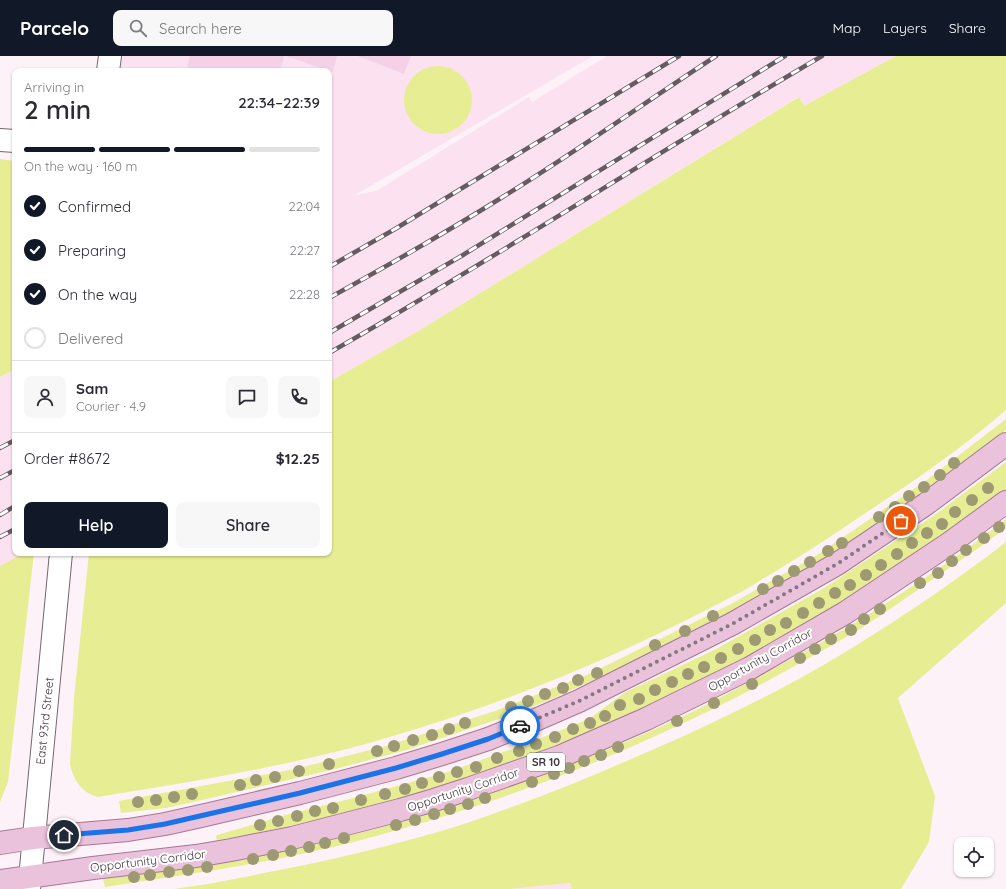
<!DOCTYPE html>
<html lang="en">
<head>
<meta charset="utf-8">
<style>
  body { margin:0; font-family:Quicksand,sans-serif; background:#f7f7f7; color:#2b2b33; height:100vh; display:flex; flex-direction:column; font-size:15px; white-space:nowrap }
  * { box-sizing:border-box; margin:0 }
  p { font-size:13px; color:#7c7c81 }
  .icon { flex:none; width:22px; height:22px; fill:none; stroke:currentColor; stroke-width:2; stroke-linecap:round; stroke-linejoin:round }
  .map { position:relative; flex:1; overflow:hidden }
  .drawer { position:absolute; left:12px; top:12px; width:320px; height:488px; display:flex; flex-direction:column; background:#fff; border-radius:8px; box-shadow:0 1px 3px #0004 }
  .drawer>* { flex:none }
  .tools { position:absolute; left:954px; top:781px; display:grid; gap:8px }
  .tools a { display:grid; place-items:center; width:40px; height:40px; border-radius:8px; background:#fff; box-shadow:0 1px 3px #0004; font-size:20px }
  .pin { position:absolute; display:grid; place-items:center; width:34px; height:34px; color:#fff; margin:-17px; border:2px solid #fff; border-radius:50%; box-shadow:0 1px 4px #0007 }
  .courier { position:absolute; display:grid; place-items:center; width:40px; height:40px; margin:-20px; border:3px solid #1a73e8; border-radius:50%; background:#fff; color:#222; box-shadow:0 1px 5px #0007 }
  .overview em { font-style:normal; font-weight:600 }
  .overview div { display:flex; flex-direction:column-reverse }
  .overview { display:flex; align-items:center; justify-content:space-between; height:68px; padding:0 12px }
  h1 { font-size:26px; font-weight:600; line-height:30px }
  .bar { display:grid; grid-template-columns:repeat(4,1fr); gap:6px 4px; align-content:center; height:48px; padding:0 12px }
  .bar i { height:5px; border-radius:3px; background:#e1e1e2 }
  .bar .selected { background:#111827 }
  .bar p { grid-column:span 4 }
  .line { display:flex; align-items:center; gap:10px; padding:0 12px; border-top:1px solid #e1e1e2 }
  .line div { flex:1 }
  .round { display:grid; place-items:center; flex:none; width:42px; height:42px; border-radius:8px; background:#f7f7f7 }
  ol { padding:0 12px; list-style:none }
  li { display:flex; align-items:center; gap:12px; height:44px }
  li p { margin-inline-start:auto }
  li .icon { padding:4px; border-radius:50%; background:#111827; color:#fff; stroke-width:4 }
  li:last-child { color:#7c7c81 }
  li i { width:22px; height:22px; border:2px solid #e1e1e2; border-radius:50% }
  .button { display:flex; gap:8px; margin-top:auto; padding:8px 12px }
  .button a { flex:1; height:46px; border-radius:8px; background:#111827; color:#fff; font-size:16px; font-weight:600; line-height:46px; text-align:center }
  .button a+a { background:#f7f7f7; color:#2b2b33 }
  header { display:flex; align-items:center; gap:24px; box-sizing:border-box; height:56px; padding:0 20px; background:#111827; color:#fff }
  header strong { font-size:19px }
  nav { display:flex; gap:22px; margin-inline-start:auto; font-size:14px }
  .search { width:280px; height:36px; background:#f7f7f7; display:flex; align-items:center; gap:10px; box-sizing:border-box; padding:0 14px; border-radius:8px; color:#7c7c81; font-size:15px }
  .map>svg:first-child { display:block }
  .built { fill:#fce1f1 }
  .green { fill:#e6ed93 }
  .building { fill:#f4d1e7 }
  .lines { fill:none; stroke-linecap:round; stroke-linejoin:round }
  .minor-casing { stroke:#76656f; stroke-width:24 }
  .major-casing { stroke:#a67795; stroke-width:24 }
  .minor { stroke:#fff; stroke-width:22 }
  .major { stroke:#ebc2dc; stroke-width:22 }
  .rail-casing { stroke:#655c61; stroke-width:4.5 }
  .rail { stroke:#fff; stroke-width:3; stroke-dasharray:9; stroke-linecap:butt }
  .tree { fill:#9d9972 }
  .done { stroke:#82787e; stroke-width:4; stroke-dasharray:0 7.2 }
  .route { stroke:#1a73e8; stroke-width:5 }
  .labels { text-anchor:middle; stroke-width:4; stroke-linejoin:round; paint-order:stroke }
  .shield { fill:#fff; stroke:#797376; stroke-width:1 }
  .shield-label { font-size:11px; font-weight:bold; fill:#3f373c }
  .street-label { font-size:12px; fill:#3f373c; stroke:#fff }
</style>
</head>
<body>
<header>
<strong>Parcelo</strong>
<div class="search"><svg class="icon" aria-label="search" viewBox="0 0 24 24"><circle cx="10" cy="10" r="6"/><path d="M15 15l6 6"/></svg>Search here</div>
<nav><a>Map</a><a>Layers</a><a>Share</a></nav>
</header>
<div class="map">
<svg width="1006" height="833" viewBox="0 0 1006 833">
  <rect width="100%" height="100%" fill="#fef2f9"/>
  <!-- built -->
  <path class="built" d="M110 0H593L355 139 376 135 529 41 532 46 607 0H896L804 50 798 41 420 274 329 326V15H108Z
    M15 313V497H24L0 511V321Z
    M570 827 572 833H510Z"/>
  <!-- green -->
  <path class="green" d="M896 0H1006V354C962 392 913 426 864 458 835 478 806 497 776 515 764 522 753 529 741 536 630 595 514 645 393 680 297 709 197 725 98 741 82 737 73 724 70 708L74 642 89 497H329V326L420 274 799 41 804 50Z
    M404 44a34 34 0 1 1 68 0a34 34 0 1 1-68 0Z
    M0 103 15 105V313L0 321Z
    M1006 363V374L940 426 807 516 670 590 547 645 505 661 403 695 335 713 211 742 166 752 121 757 119 745 295 713 386 690 495 655 589 618 731 548 817 499 924 426Z
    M1006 406V434L880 524 764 593 625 661 519 704 451 727 365 753 312 765 249 779 217 784 216 782 217 779 289 758 342 745 448 716 531 686 589 663 624 637 716 593 824 532 936 458Z
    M1006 463V472C982 490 958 506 933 523 909 540 885 557 860 573 840 585 820 596 800 607 657 688 502 749 342 789 264 808 184 819 105 831L103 823C159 815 215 809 269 798 290 794 311 788 332 783 346 780 361 777 375 773 476 745 577 709 673 665 701 652 729 637 756 622 844 576 928 524 1006 463Z
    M1006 486V547L898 642 935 740 929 786 901 833H572L570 827 510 833H174C202 829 231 824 259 818 328 805 397 789 464 768 526 747 587 723 647 696 692 677 736 656 780 633 832 606 883 573 932 540 957 522 982 505 1006 486Z
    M24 497H34L8 726 0 746V510Z"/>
  <!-- building -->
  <path class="building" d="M190 0H284L280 15H204L187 11Z
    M286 0H337L333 16Z
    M358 0H411L404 18Z"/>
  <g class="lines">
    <!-- minor casing -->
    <g class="minor-casing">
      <path id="minor" d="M108 15 110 0
        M0 84 15 85
        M29 833 61 497"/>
    </g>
    <!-- major casing -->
    <g class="major-casing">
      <path id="major" d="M0 787 33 782 128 774 165 768 201 760 300 737 396 712 442 698 488 683 533 665 579 645 732 568 837 508 926 448 1006 388
        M0 825 93 812 196 800 231 794 292 782 400 754 434 744 468 733 559 701 646 663 750 612 845 557 950 487 1006 446"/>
    </g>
    <!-- minor -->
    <use href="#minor" class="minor"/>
    <!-- major -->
    <use href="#major" class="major"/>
    <!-- rail casing -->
    <g class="rail-casing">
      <path id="rail" d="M329 211 395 173 679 0
        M329 242C387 210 445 177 501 142 574 97 644 47 716 0
        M329 277 463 199 785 0
        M329 297C496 202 656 97 822 0
        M0 392 15 384
        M0 422 15 414
        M0 459 15 450
        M0 481 15 473"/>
    </g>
    <!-- rail -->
    <use href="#rail" class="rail"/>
  </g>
  <!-- trees -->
  <g class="tree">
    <circle cx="954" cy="407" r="6"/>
    <circle cx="940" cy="419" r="6"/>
    <circle cx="924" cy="431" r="6"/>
    <circle cx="988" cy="432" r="6"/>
    <circle cx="909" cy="440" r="6"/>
    <circle cx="972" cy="444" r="6"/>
    <circle cx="895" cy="451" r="6"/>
    <circle cx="955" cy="456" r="6"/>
    <circle cx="879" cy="461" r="6"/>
    <circle cx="942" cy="468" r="6"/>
    <circle cx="999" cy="471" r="6"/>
    <circle cx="927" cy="477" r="6"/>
    <circle cx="984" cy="482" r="6"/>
    <circle cx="842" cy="487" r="6"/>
    <circle cx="912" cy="487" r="6"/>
    <circle cx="966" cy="494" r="6"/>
    <circle cx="828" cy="495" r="6"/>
    <circle cx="897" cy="498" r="6"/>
    <circle cx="952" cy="505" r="6"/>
    <circle cx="810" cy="506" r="6"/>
    <circle cx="881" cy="509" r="6"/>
    <circle cx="794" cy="515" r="6"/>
    <circle cx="938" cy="517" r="6"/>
    <circle cx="866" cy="519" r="6"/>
    <circle cx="778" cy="525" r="6"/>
    <circle cx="920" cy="527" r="6"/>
    <circle cx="850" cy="529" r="6"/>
    <circle cx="763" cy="533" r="6"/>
    <circle cx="835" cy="537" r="6"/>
    <circle cx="819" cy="547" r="6"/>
    <circle cx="880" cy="553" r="6"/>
    <circle cx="803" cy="557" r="6"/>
    <circle cx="713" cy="560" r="6"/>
    <circle cx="864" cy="563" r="6"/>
    <circle cx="786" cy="567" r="6"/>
    <circle cx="770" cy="574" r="6"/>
    <circle cx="851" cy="574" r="6"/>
    <circle cx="685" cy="575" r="6"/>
    <circle cx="831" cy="583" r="6"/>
    <circle cx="755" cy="584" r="6"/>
    <circle cx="655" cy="589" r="6"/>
    <circle cx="738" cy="593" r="6"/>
    <circle cx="815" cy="593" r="6"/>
    <circle cx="721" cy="602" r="6"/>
    <circle cx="800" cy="602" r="6"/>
    <circle cx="704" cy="611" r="6"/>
    <circle cx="597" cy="617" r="6"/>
    <circle cx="688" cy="618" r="6"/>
    <circle cx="578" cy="624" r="6"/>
    <circle cx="672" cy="626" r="6"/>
    <circle cx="752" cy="628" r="6"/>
    <circle cx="563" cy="632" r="6"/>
    <circle cx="655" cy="634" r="6"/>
    <circle cx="545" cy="638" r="6"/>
    <circle cx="639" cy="643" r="6"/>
    <circle cx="528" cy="645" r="6"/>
    <circle cx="714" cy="647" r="6"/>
    <circle cx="620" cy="649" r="6"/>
    <circle cx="511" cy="651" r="6"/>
    <circle cx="605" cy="660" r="6"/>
    <circle cx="677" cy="665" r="6"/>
    <circle cx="465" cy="667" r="6"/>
    <circle cx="590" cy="667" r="6"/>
    <circle cx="449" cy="673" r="6"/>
    <circle cx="573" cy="673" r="6"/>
    <circle cx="432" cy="679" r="6"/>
    <circle cx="555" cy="681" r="6"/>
    <circle cx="413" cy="684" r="6"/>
    <circle cx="536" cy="688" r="6"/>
    <circle cx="394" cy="690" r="6"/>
    <circle cx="618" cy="691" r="6"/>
    <circle cx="377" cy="695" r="6"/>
    <circle cx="519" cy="695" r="6"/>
    <circle cx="601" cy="699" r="6"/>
    <circle cx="497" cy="702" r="6"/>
    <circle cx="584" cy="705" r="6"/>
    <circle cx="329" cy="708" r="6"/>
    <circle cx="476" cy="711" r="6"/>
    <circle cx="569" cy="712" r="6"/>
    <circle cx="299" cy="715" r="6"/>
    <circle cx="457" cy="716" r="6"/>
    <circle cx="554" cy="718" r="6"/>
    <circle cx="275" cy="721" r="6"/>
    <circle cx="439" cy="721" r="6"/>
    <circle cx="256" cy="724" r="6"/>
    <circle cx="532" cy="726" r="6"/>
    <circle cx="422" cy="727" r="6"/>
    <circle cx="240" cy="729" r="6"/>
    <circle cx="405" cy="733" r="6"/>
    <circle cx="192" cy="738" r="6"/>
    <circle cx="385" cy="738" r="6"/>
    <circle cx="174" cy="741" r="6"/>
    <circle cx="485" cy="742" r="6"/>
    <circle cx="156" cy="744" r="6"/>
    <circle cx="361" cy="744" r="6"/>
    <circle cx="138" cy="746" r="6"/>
    <circle cx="468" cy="748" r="6"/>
    <circle cx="333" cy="752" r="6"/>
    <circle cx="450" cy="753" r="6"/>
    <circle cx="315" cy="755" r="6"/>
    <circle cx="434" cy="758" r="6"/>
    <circle cx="297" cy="760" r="6"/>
    <circle cx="415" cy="764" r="6"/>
    <circle cx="278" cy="765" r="6"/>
    <circle cx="260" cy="769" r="6"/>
    <circle cx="396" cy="769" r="6"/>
    <circle cx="344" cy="782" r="6"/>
    <circle cx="325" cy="787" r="6"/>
    <circle cx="309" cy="791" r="6"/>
    <circle cx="291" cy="795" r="6"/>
    <circle cx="273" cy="799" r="6"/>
    <circle cx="253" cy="803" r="6"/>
    <circle cx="207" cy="811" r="6"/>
    <circle cx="188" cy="814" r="6"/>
    <circle cx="169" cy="816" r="6"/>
    <circle cx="150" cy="819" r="6"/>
    <circle cx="134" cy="821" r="6"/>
  </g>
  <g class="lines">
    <!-- done -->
    <path class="done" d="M520 670 579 645 732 568 837 508 901 465"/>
    <!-- route -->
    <path class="route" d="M64 779 128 774 165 768 300 737 396 712 442 698 488 683 520 670"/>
  </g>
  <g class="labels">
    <!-- shield labels -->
    <rect class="shield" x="527" y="697" width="38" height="18" rx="3"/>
    <g class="shield-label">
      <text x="546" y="710">SR 10</text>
    </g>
    <!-- street labels -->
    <g class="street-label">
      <text transform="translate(760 604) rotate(-29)" y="4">Opportunity Corridor</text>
      <text transform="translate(45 665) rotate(-84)" y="4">East 93rd Street</text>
      <text transform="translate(463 734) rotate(-18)" y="4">Opportunity Corridor</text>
      <text transform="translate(148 805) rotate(-7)" y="4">Opportunity Corridor</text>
    </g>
  </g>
</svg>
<div class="tools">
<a><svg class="icon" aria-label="locate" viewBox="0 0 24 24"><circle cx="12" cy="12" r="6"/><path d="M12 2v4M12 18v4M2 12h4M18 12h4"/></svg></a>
</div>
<div class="pin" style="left:901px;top:465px;background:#ea580c"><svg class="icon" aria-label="bag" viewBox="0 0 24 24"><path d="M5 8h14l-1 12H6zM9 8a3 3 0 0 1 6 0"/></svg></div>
<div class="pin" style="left:64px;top:779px;background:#1f2937"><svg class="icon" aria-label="home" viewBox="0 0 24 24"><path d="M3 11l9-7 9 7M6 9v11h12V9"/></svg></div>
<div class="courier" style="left:520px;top:670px"><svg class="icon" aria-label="car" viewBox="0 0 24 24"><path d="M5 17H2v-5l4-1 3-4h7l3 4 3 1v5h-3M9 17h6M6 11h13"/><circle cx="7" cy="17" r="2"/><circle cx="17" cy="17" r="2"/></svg></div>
<section class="drawer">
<div class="overview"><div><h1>2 min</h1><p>Arriving in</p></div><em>22:34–22:39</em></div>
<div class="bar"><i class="selected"></i><i class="selected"></i><i class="selected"></i><i></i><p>On the way · 160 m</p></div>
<ol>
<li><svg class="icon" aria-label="check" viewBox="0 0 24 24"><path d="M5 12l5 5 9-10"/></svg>Confirmed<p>22:04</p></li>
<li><svg class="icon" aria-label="check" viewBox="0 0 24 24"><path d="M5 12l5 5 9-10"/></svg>Preparing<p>22:27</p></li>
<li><svg class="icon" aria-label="check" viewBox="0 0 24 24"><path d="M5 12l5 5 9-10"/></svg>On the way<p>22:28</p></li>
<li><i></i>Delivered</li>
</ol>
<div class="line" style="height:72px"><a class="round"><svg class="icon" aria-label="person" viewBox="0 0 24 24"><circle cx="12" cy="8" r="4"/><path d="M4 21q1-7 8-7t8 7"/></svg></a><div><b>Sam</b><p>Courier · 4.9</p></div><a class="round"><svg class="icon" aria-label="chat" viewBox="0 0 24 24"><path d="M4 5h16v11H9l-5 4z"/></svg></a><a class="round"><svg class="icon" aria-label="phone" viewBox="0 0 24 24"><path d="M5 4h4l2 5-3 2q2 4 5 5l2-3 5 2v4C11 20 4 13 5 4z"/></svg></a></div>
<div class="line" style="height:52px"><div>Order #8672</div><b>$12.25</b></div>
<div class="button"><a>Help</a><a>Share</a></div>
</section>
</div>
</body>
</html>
